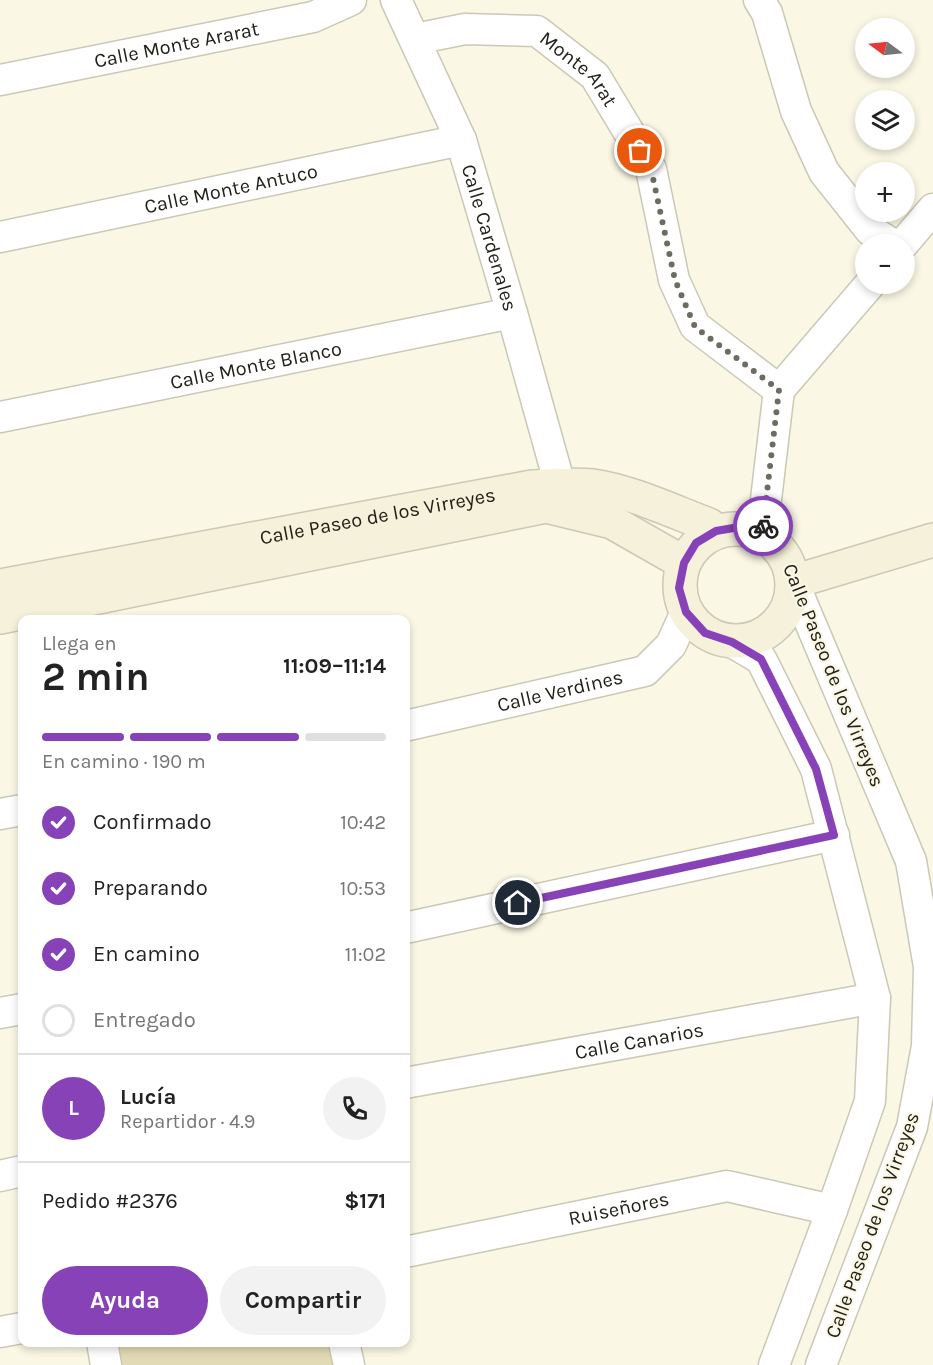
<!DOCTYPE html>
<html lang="es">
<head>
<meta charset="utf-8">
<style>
  body { margin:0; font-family:Karla,sans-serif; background:#f2f2f2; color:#222; height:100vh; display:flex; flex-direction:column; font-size:22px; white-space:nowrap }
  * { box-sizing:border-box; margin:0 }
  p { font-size:20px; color:#767676 }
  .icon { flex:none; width:33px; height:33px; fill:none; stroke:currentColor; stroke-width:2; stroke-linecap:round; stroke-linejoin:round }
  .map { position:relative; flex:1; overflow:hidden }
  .details { position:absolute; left:18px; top:615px; width:392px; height:732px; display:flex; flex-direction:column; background:#fff; border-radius:12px; box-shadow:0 3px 9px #0003 }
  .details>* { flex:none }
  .needle { width:39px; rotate:285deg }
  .tools { position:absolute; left:855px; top:18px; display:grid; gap:12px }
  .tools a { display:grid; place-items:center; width:60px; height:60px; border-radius:50%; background:#fff; box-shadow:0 3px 9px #0003; font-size:30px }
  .pin { position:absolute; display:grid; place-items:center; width:51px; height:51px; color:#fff; margin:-26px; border:3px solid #fff; border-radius:50%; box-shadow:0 2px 6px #0007 }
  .courier { position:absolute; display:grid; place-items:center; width:60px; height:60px; margin:-30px; border:4px solid #8642b6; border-radius:50%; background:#fff; color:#222; box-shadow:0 2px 8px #0007 }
  .overview em { font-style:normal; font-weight:700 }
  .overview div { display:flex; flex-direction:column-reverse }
  .overview { display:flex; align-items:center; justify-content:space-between; height:102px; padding:0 24px }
  h1 { font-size:39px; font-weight:700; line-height:45px }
  .bar { display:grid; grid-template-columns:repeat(4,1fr); gap:9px 6px; align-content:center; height:72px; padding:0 24px }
  .bar i { height:8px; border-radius:4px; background:#e0e0e0 }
  .bar .active { background:#8642b6 }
  .bar p { grid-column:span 4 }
  .line { display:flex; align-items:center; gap:15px; padding:0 24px; border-top:2px solid #e0e0e0 }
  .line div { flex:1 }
  .round { display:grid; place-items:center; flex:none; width:63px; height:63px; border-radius:32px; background:#f2f2f2 }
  ol { padding:0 24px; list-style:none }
  li { display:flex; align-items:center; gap:18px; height:66px }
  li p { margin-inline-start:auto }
  li .icon { padding:6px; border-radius:50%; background:#8642b6; color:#fff; stroke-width:4 }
  li:last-child { color:#767676 }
  li i { width:33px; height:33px; border:3px solid #e0e0e0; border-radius:50% }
  .primary-button { display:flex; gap:12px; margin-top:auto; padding:12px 24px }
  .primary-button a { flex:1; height:69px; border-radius:36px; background:#8642b6; color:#fff; font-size:24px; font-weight:700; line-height:69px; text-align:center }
  .primary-button a+a { background:#f2f2f2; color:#222 }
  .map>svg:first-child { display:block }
  .green { fill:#e1dab4 }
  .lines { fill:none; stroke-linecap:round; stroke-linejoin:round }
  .street-casing { stroke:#cbc8b6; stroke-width:33 }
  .secondary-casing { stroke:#cbc8b6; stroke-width:36 }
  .street { stroke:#fff; stroke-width:30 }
  .secondary { stroke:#f5f1da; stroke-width:33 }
  .done { stroke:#6e6c61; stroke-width:6; stroke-dasharray:0 10.8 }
  .route { stroke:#8642b6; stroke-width:8 }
  .labels { text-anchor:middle; stroke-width:4.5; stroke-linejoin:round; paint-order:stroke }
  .street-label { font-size:20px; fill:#22211a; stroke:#faf7e5 }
</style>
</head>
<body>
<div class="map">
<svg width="933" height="1365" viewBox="0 0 933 1365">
  <rect width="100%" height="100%" fill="#faf7e5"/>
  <!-- green -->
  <path class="green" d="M102 1343H344L349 1365H106Z"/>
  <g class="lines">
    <!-- street casing -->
    <g class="street-casing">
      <g id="street">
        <path id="s1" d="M396 0 461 140 512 313 560 485"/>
        <path d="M759 0 767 13 796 111 824 172 870 230 892 244"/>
        <path id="s2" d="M415 39 465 29 537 31 595 76 651 169 674 280 695 326 779 390"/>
        <path id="s3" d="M0 80 313 17 351 0"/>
        <path id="s4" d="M0 237 461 140"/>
        <path d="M903 244 933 209"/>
        <path id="s5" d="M0 417 512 313"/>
        <path d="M762 533 779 390 870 284"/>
        <path d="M793 582 911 861 929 967 927 1046 912 1127 821 1365"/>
        <path d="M732 642 761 659 816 769 875 998 870 1101 832 1210 774 1365"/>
        <path id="s6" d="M405 726 645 671 671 645 686 612"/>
        <path d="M0 814 22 810"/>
        <path d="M405 928 834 835"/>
        <path d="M0 1013 22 1009"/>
        <path id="s7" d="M405 1083 875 998"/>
        <path d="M0 1176 22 1171"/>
        <path id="s8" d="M405 1252 727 1186 832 1210"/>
        <path d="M0 1332 22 1328"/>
        <path d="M102 1342 106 1365"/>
        <path d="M344 1342 349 1365"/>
      </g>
    </g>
    <!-- secondary casing -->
    <g class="secondary-casing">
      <g id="secondary">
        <circle cx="736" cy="585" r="56"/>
        <path d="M793 582 933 540"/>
        <path id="s9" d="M0 586 532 487C552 486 573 484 593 486 630 491 674 512 709 525L716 531"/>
        <path d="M0 617 546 506 612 522 684 563"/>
      </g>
    </g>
    <!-- street -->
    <use href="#street" class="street"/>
    <!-- secondary -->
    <use href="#secondary" class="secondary"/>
  </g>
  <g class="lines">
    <!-- done -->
    <path class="done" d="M640 151 651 169 675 280 695 327 779 390 763 526"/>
    <!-- route -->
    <path class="route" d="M518 903 834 835 816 769 761 659 732 642 705 633 686 612 679 588 684 563 696 543 716 531 739 527 762 533 763 526"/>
  </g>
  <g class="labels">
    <!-- street labels -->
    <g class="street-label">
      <text dy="7" stroke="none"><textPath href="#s3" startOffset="180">Calle Monte Ararat</textPath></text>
      <text dy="7" stroke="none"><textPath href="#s2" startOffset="180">Monte Arat</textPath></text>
      <text dy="7" stroke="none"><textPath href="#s4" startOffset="236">Calle Monte Antuco</textPath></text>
      <text dy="7" stroke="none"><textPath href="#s1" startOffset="256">Calle Cardenales</textPath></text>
      <text dy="7" stroke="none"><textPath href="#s5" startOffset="261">Calle Monte Blanco</textPath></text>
      <text dy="7" stroke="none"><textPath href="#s9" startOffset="384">Calle Paseo de los Virreyes</textPath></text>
      <text transform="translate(834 675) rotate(68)" y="7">Calle Paseo de los Virreyes</text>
      <text dy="7" stroke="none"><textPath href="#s6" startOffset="159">Calle Verdines</textPath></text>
      <text dy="7" stroke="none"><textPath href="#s7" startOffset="238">Calle Canarios</textPath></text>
      <text dy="7" stroke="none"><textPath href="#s8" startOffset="218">Ruiseñores</textPath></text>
      <text transform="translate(872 1225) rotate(-70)" y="7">Calle Paseo de los Virreyes</text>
    </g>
  </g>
</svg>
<div class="tools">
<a><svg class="needle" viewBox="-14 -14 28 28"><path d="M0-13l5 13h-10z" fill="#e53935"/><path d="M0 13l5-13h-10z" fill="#767676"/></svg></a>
<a><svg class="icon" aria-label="layers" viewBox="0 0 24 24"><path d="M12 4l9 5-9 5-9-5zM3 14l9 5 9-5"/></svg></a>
<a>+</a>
<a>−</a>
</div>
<div class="pin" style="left:640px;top:151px;background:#ea580c"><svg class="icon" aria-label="bag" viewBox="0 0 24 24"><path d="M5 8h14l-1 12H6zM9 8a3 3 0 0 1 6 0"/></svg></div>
<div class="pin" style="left:518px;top:903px;background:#1f2937"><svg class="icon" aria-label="home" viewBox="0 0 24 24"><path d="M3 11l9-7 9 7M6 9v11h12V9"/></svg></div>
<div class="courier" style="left:763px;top:526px"><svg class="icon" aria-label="bike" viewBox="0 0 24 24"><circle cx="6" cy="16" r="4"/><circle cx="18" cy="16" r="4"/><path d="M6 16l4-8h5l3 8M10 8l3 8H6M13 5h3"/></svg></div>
<section class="details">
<div class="overview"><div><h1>2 min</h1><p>Llega en</p></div><em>11:09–11:14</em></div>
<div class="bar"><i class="active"></i><i class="active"></i><i class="active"></i><i></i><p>En camino · 190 m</p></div>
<ol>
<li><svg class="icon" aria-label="check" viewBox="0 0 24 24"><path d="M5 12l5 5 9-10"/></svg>Confirmado<p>10:42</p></li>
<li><svg class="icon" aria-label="check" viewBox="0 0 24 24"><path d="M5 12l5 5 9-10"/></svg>Preparando<p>10:53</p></li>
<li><svg class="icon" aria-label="check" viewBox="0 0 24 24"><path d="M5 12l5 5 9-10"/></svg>En camino<p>11:02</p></li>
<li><i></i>Entregado</li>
</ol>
<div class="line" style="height:108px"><b class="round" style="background:#8642b6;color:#fff">L</b><div><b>Lucía</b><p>Repartidor · 4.9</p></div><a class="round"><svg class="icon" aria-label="phone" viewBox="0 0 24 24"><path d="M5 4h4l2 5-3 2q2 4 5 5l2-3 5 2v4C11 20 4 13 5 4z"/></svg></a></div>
<div class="line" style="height:78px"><div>Pedido #2376</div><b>$171</b></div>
<div class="primary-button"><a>Ayuda</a><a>Compartir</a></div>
</section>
</div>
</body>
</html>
